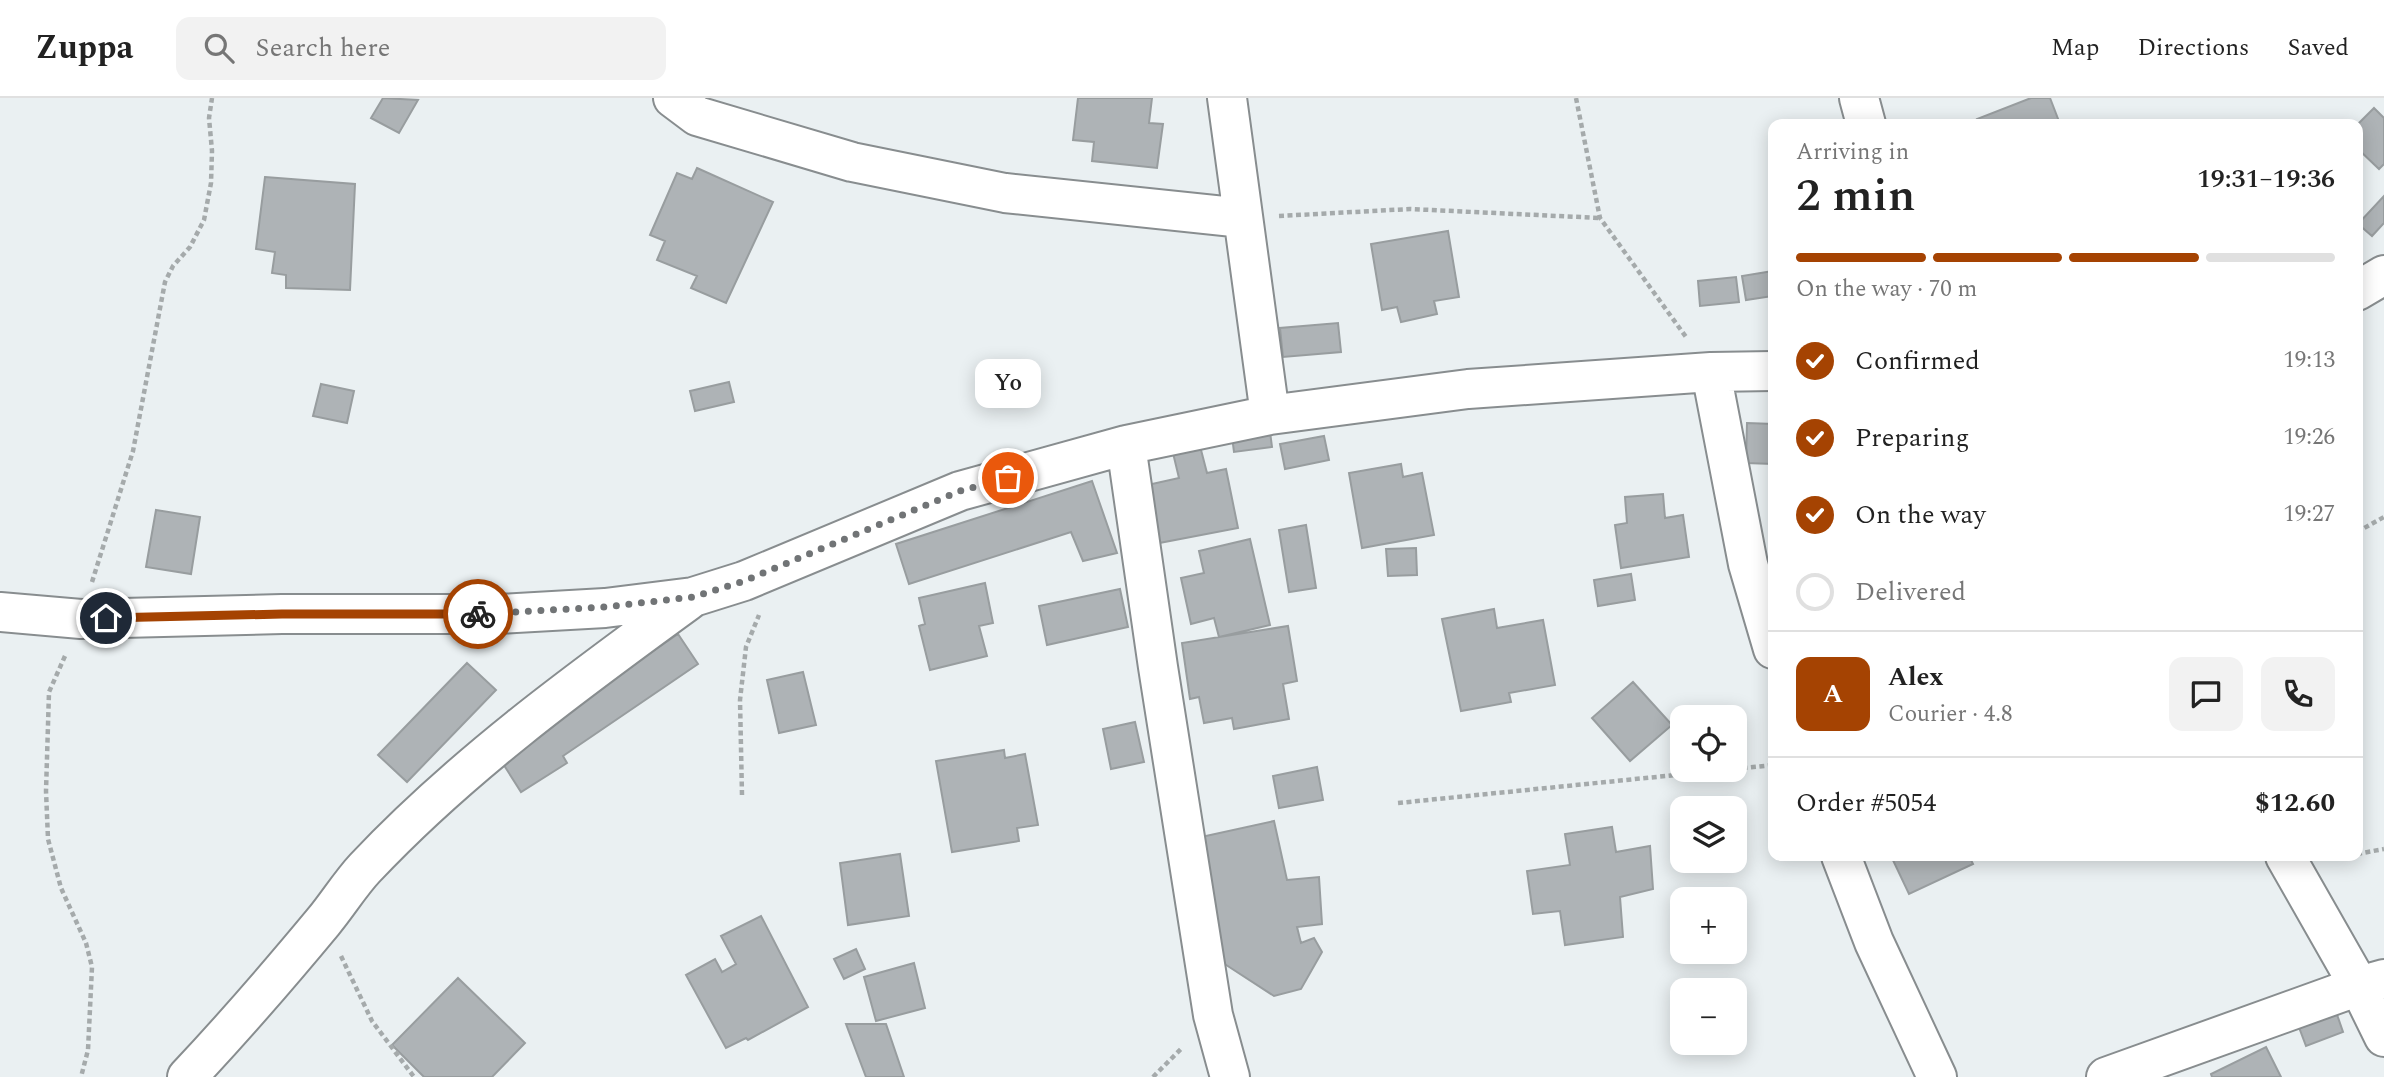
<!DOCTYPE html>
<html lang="en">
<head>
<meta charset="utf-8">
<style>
  body { margin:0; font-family:Spectral,serif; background:#f2f2f2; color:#222; height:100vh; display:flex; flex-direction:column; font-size:26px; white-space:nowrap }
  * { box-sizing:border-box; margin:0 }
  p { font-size:23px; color:#767676 }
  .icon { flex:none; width:38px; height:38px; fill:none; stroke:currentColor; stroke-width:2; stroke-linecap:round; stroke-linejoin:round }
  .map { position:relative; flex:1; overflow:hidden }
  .drawer { position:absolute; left:1768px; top:21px; width:595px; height:742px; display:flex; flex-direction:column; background:#fff; border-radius:14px; box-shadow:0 4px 18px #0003 }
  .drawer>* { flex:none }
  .fabs { position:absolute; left:1670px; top:607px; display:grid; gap:14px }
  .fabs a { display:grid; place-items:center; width:77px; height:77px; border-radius:14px; background:#fff; box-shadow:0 4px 18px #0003; font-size:35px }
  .pin { position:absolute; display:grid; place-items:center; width:60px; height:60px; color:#fff; margin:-30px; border:4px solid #fff; border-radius:50%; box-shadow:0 2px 7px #0007 }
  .courier { position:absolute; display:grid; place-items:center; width:70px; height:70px; margin:-35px; border:5px solid #a54302; border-radius:50%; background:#fff; color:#222; box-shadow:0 2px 9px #0007 }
  .bubble { position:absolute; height:49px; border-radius:14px; background:#fff; box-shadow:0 4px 18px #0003; font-size:23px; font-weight:600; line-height:49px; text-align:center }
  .summary em { font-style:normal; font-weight:600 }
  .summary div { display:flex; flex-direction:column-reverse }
  .summary { display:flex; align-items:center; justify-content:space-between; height:119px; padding:0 28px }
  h1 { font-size:46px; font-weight:600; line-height:52px }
  .bar { display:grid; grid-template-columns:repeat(4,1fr); gap:10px 7px; align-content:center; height:84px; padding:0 28px }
  .bar i { height:9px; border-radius:5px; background:#e0e0e0 }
  .bar .selected { background:#a54302 }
  .bar p { grid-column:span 4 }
  .line { display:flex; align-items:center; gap:18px; padding:0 28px; border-top:2px solid #e0e0e0 }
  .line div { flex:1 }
  .round { display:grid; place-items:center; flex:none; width:74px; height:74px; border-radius:14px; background:#f2f2f2 }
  ol { padding:0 28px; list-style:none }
  li { display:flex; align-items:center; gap:21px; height:77px }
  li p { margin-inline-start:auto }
  li .icon { padding:7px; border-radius:50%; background:#a54302; color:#fff; stroke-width:4 }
  li:last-child { color:#767676 }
  li i { width:38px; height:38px; border:4px solid #e0e0e0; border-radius:50% }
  header { display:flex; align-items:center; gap:42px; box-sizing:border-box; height:98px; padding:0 35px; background:#fff; border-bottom:2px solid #e0e0e0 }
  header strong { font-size:33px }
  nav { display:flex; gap:38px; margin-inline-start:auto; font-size:24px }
  .search { width:490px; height:63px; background:#f2f2f2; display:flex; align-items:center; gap:18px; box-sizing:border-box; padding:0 24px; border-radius:14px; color:#767676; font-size:26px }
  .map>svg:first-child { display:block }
  .building { fill:#aeb3b6; stroke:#989d9f; stroke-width:2 }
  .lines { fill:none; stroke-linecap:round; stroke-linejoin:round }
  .minor-casing { stroke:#888d8f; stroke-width:42 }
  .path { stroke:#a5aaab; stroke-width:4.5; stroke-dasharray:5 3.5; stroke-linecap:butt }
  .minor { stroke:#fff; stroke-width:38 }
  .done { stroke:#717476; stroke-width:7; stroke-dasharray:0 12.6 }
  .route { stroke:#a54302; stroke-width:9 }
</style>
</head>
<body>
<header>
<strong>Zuppa</strong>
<div class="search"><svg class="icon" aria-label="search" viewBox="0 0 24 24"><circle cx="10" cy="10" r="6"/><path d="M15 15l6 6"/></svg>Search here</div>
<nav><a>Map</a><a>Directions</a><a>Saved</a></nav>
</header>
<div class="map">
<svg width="2384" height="979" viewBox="0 0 2384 979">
  <rect width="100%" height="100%" fill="#eaf0f2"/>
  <!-- building -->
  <path class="building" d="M383 0 418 2 399 35 371 20Z
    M1078 0H1152L1149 25 1163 26 1157 70 1092 63 1094 44 1073 42Z
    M2031 0H2050L2060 26H1979L1977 21Z
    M2374 10 2384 20V66L2379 71 2357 50V27Z
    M697 70 773 104 726 205 691 190 697 178 657 162 665 143 650 137 677 75 692 81Z
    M265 79 355 86 350 192 286 190V177L272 175 275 154 256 151Z
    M2384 98V125L2372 138 2358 126Z
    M1448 133 1459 199 1434 203 1437 216 1401 224 1397 209 1382 212 1371 146Z
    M1773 173V198L1746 202 1742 178Z
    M1736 179 1739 204 1700 208 1698 183Z
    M1338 225 1341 254 1283 259 1280 230Z
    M729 284 734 304 695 313 690 293Z
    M321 286 354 293 347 325 313 318Z
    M1747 325 1773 326V366L1746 365Z
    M1269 326 1272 349 1234 354 1231 331Z
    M1324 338 1329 362 1285 371 1280 346Z
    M1200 348 1207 375 1226 371 1238 430 1154 446 1143 388 1179 380 1173 355Z
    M1401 366 1403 379 1422 375 1434 437 1362 450 1349 375Z
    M1092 383 1117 455 1083 463 1071 434 909 486 896 446Z
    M1663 396 1665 420 1683 417 1689 459 1621 470 1615 427 1627 425 1625 399Z
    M156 412 200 419 191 476 146 469Z
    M1306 427 1316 490 1289 494 1279 432Z
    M1250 441 1270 527 1219 539 1214 520 1191 526 1181 480 1204 475 1199 453Z
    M1416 450 1417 477 1388 478 1386 451Z
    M1631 476 1635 502 1598 508 1594 482Z
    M985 485 993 525 979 528 987 558 930 572 919 528 925 526 919 500Z
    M1120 491 1128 529 1047 547 1039 508Z
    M1494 511 1497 530 1543 522 1555 587 1509 595 1511 604 1461 613 1442 521Z
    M1288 528 1297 583 1283 586 1289 621 1234 631 1232 620 1204 625 1199 599 1190 601 1182 545Z
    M678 536 698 566 563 658 567 665 521 694 500 661 532 635Z
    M467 565 496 592 407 684 378 657Z
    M803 574 816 627 779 635 767 582Z
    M1633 584 1672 627 1630 663 1592 620Z
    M1135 624 1144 664 1111 671 1103 631Z
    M1004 652 1005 660 1025 656 1038 727 1017 730 1019 743 952 754 936 663Z
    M1317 669 1323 702 1279 710 1273 678Z
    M1274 723 1287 782 1319 779 1322 826 1297 829 1301 845 1314 840 1322 854 1301 891 1274 898 1220 863 1192 741Z
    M1612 729 1616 754 1650 748 1653 791 1620 799 1623 839 1565 847 1560 813 1533 816 1527 773 1570 767 1565 736Z
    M900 756 909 818 848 827 840 765Z
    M1891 758H1969L1973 766 1909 796Z
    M761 818 808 909 748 942 746 940 726 950 686 877 715 861 722 874 736 866 721 838Z
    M856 851 865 871 844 881 834 861Z
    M914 865 925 910 876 923 864 879Z
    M458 880 525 945 492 979H424L392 947Z
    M2332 902 2343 934 2306 948 2294 916Z
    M846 926H886L904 979H866Z
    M2266 949 2281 979H2212L2211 976Z"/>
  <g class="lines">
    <!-- minor casing -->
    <g class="minor-casing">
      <path id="minor" d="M673 0 697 18 852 64 1005 95 1243 120
        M1227 0 1270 317
        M1859 0 1866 26
        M2357 193 2384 177
        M1711 274 1748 466 1773 551
        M1126 347 1158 569 1213 917 1230 979
        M0 514 81 521 282 516H498L605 510 693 499 744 483 960 393 1126 347 1270 317 1468 291 1711 274 1773 273
        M1841 758 1874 844 1937 979
        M2285 758 2359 888 2384 939
        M187 979C234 929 279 877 323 824 338 806 350 786 365 770 462 667 578 583 692 500
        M2106 979 2359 888 2384 881"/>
    </g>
    <!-- path -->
    <path class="path" d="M1576 0 1600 120 1686 239
      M1279 118 1410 111 1600 120
      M2357 434 2384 419
      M92 484 133 353 165 184 173 168 190 149 204 122 211 85 212 53 209 20 212 0
      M65 558 49 594 46 693 48 741 61 790 86 845 92 869 88 952 81 979
      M1734 671 1773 667
      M742 697 740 602 746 549 759 517
      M1398 705 1725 672
      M2357 756 2384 751
      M2327 759 2341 758
      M341 858 372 923 414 979
      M1153 979 1182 950"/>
    <!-- minor -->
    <use href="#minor" class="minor"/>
  </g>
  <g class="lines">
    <!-- done -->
    <path class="done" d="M478 516 605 509 693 499 744 483 960 393 1008 380"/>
    <!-- route -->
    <path class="route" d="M106 520 282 516H478"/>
  </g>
</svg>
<div class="fabs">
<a><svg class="icon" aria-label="locate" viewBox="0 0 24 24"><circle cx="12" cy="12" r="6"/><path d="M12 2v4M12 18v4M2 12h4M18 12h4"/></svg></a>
<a><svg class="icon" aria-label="layers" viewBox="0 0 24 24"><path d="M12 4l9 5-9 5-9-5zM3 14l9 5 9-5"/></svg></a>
<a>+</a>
<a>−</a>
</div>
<div class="pin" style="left:1008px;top:380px;background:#ea580c"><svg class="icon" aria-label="bag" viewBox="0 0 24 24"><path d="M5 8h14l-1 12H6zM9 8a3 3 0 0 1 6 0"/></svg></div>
<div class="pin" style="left:106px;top:520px;background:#1f2937"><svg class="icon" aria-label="home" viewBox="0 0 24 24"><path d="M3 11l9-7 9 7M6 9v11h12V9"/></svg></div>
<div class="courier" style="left:478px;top:516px"><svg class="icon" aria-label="bike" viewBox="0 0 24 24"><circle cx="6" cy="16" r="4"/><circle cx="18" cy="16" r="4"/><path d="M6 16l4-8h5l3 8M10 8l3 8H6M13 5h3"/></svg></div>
<div class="bubble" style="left:975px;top:261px;width:66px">Yo</div>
<section class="drawer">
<div class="summary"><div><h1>2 min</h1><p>Arriving in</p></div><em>19:31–19:36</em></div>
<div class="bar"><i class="selected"></i><i class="selected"></i><i class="selected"></i><i></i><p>On the way · 70 m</p></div>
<ol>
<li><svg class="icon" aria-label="check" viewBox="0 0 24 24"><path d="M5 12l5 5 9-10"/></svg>Confirmed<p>19:13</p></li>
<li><svg class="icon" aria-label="check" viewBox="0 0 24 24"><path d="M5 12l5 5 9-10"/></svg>Preparing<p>19:26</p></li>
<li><svg class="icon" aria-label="check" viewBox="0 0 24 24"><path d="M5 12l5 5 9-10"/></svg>On the way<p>19:27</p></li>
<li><i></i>Delivered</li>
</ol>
<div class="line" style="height:126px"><b class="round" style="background:#a54302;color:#fff">A</b><div><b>Alex</b><p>Courier · 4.8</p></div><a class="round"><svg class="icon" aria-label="chat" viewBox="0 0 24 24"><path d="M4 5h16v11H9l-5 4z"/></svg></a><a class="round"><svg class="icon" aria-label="phone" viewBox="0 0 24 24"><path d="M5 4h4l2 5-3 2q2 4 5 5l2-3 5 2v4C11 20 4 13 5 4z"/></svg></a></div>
<div class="line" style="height:91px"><div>Order #5054</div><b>$12.60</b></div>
</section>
</div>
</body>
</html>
